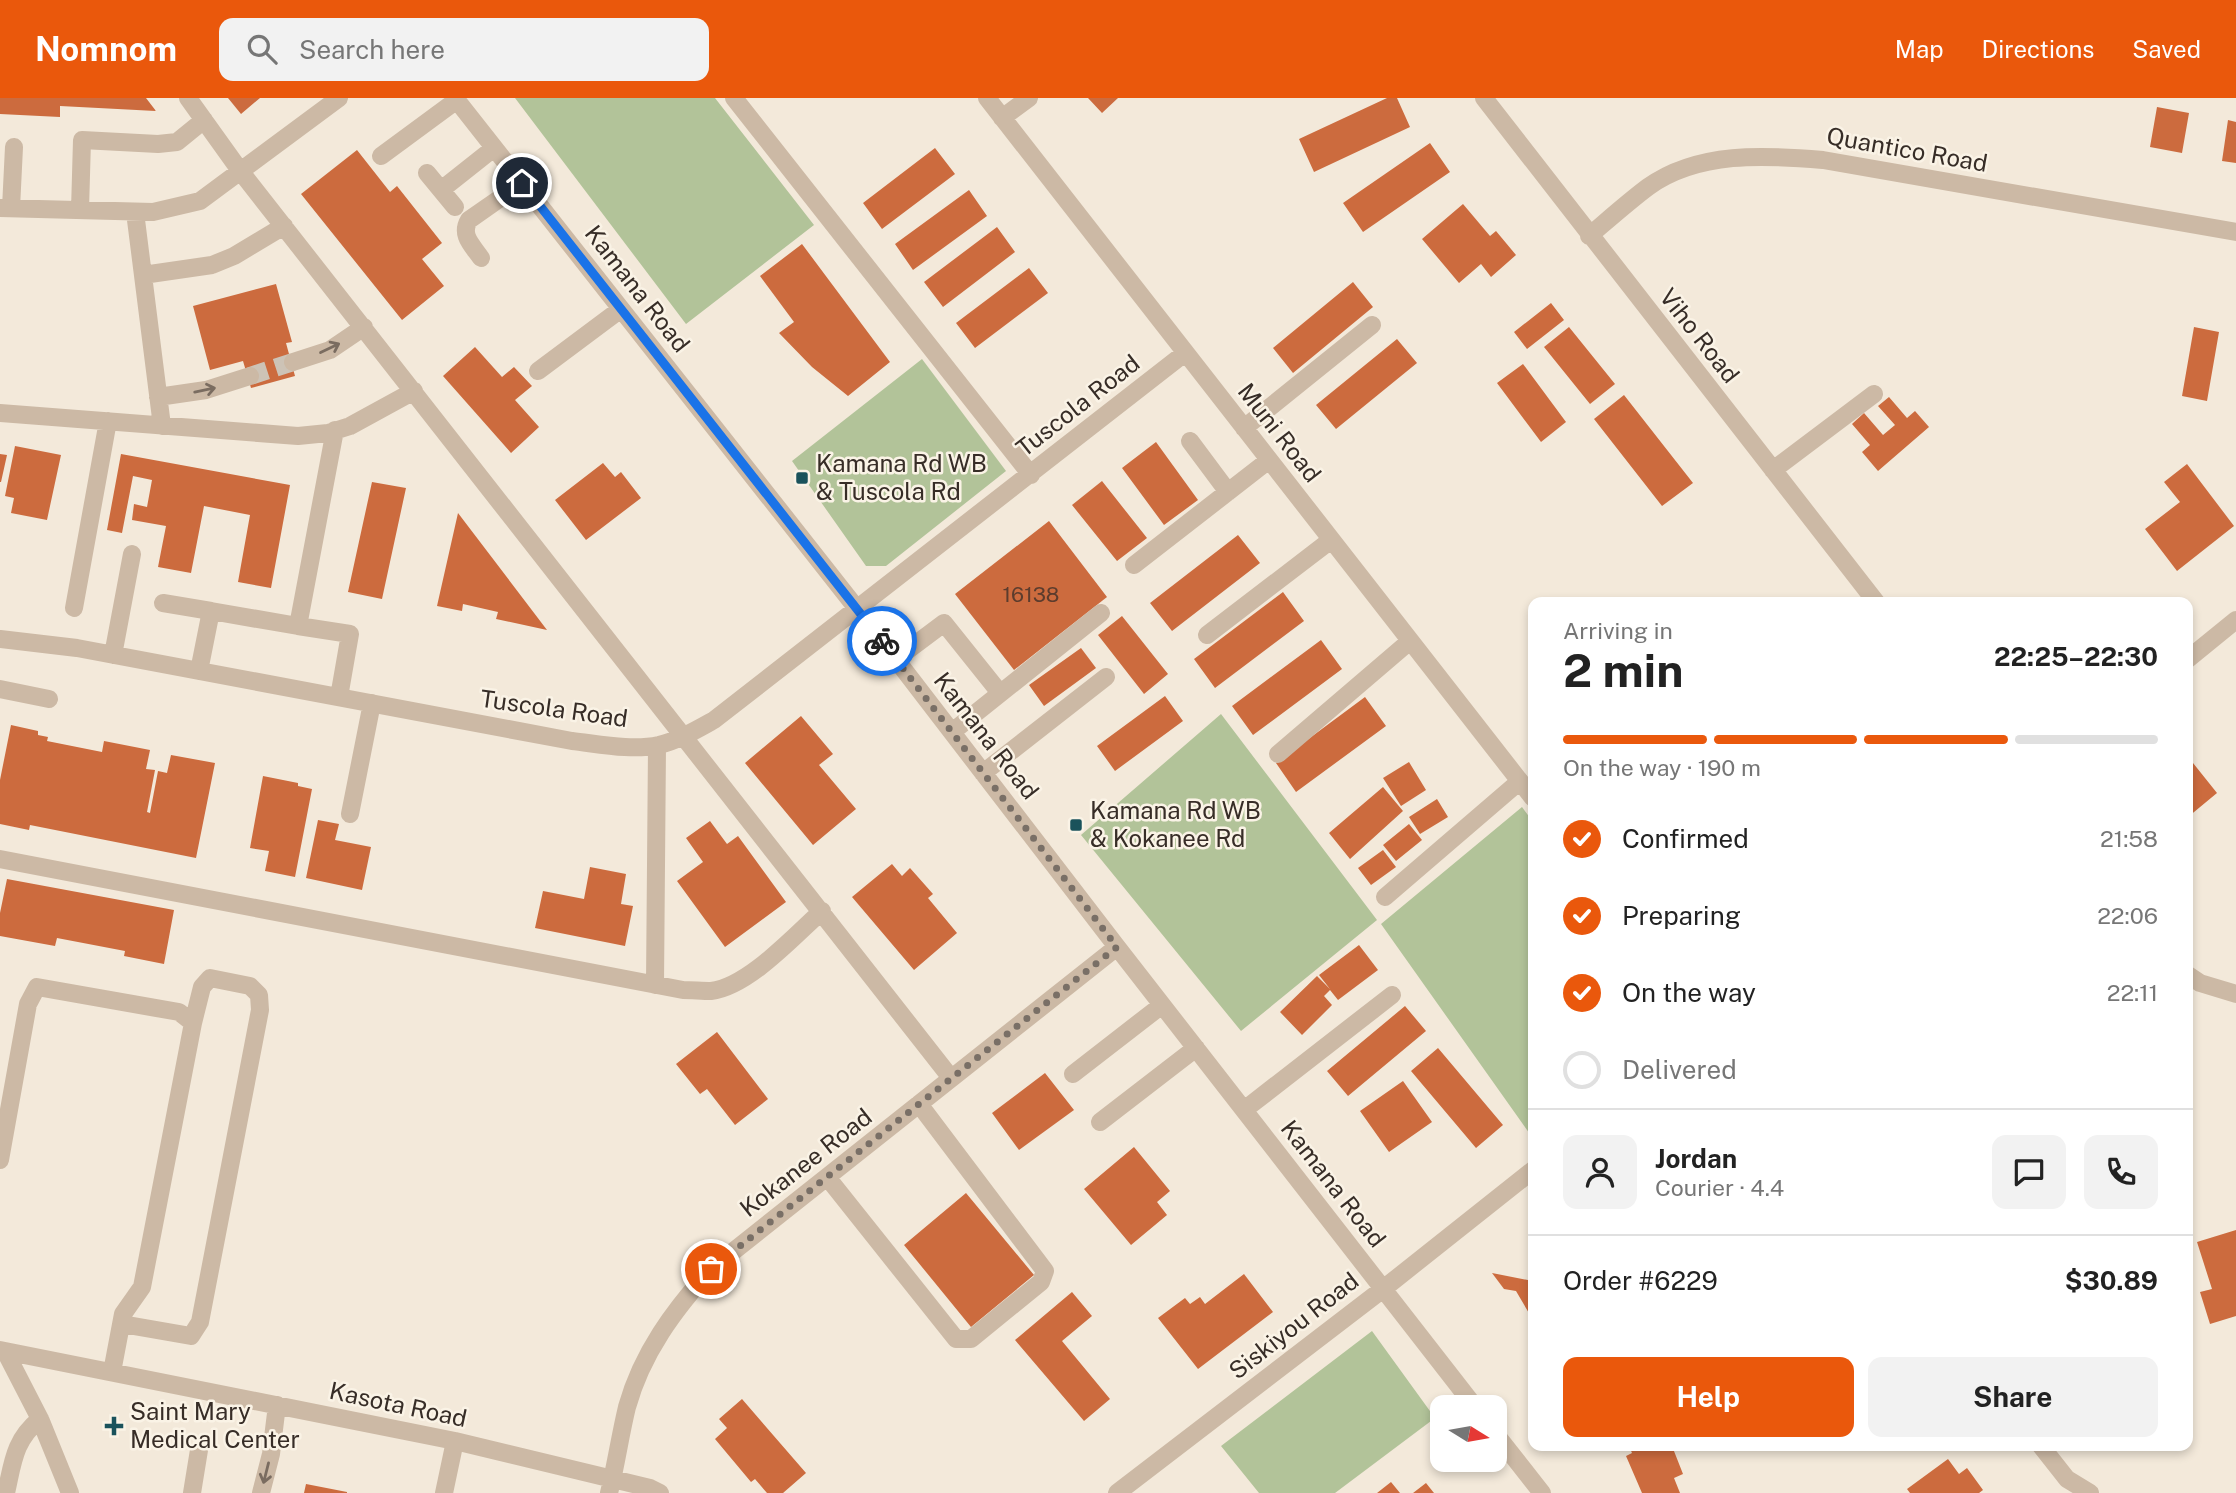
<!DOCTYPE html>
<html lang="en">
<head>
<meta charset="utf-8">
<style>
  body { margin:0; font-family:"Public Sans",sans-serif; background:#f2f2f2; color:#222; height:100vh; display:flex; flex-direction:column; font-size:26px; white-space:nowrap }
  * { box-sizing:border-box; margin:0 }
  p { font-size:23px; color:#767676 }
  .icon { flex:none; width:38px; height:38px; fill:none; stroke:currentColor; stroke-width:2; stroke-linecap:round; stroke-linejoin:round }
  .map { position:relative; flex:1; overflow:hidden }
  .details { position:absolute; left:1528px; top:499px; width:665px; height:854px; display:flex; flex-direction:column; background:#fff; border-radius:14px; box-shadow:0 4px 10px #0003 }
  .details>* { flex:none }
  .needle { width:46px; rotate:101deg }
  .fabs { position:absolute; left:1430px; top:1297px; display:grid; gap:14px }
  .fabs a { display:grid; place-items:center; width:77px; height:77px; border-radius:14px; background:#fff; box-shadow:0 4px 10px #0003; font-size:35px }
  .pin { position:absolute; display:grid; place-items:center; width:60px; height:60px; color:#fff; margin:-30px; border:4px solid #fff; border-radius:50%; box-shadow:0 2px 7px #0007 }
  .courier { position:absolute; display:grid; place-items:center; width:70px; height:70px; margin:-35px; border:5px solid #1a73e8; border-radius:50%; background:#fff; color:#222; box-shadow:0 2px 9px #0007 }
  .summary em { font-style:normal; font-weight:700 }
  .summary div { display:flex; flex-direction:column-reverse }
  .summary { display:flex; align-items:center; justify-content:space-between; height:119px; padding:0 35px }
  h1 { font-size:46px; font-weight:700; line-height:52px }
  .bar { display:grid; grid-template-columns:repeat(4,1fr); gap:10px 7px; align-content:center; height:84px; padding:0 35px }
  .bar i { height:9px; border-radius:5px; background:#e0e0e0 }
  .bar .selected { background:#ea580c }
  .bar p { grid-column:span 4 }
  .line { display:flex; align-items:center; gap:18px; padding:0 35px; border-top:2px solid #e0e0e0 }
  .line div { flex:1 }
  .round { display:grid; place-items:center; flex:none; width:74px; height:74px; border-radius:14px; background:#f2f2f2 }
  ol { padding:0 35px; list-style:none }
  li { display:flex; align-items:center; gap:21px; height:77px }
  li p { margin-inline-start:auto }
  li .icon { padding:7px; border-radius:50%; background:#ea580c; color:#fff; stroke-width:4 }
  li:last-child { color:#767676 }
  li i { width:38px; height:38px; border:4px solid #e0e0e0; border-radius:50% }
  .cta { display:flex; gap:14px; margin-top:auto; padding:14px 35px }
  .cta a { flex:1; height:80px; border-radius:14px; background:#ea580c; color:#fff; font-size:28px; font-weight:700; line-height:80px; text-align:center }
  .cta a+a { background:#f2f2f2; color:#222 }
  header { display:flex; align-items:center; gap:42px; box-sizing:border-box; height:98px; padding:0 35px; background:#ea580c; color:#fff }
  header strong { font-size:33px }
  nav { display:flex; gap:38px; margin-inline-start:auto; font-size:24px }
  .search { width:490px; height:63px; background:#f2f2f2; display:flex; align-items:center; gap:18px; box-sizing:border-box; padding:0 24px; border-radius:14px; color:#767676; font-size:26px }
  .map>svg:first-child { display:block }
  .green { fill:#b2c399 }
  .building { fill:#cc6b3e }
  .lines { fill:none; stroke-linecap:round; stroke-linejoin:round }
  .minor-tunnel { stroke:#cdc3b6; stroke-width:18; stroke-dasharray:18 9; stroke-linecap:butt }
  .minor { stroke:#ccb9a5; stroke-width:18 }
  .oneway { stroke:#7a6c60 }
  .done { stroke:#796f66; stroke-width:7; stroke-dasharray:0 12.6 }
  .route { stroke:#1a73e8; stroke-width:9 }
  .poi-dot { fill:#1a525b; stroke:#faf3e6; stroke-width:2.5 }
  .labels { text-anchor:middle; stroke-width:5; stroke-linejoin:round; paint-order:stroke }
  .number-label { font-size:21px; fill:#5c3c2d }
  .street-label { font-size:24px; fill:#372d27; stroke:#faf3e6 }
  .poi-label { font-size:24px; fill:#372d27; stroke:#faf3e6; text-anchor:start }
</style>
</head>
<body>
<header>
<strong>Nomnom</strong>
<div class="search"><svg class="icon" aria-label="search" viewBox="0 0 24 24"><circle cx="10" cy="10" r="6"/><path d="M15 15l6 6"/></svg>Search here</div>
<nav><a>Map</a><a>Directions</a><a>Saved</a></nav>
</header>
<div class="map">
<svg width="2236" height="1395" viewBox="0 0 2236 1395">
  <rect width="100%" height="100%" fill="#f3e9da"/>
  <!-- green -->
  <path class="green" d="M515 0H715L814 127 686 226Z
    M922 261 1006 373 886 468H866L792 363Z
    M1221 616 1377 822 1241 933 1081 737Z
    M1522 709 1533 724 1532 1039 1381 826Z
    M1372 1233 1435 1320 1335 1395H1259L1221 1348Z"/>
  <!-- building -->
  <path class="building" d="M0 0H146L156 13 60 8V19L0 16Z
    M228 0H260L241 16Z
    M1088 0H1118L1102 15Z
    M1387 0H1397L1410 29 1314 74 1299 41Z
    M2157 9 2189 15 2182 55 2150 49Z
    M2228 22 2236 24V65L2222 63Z
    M1430 45 1450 74 1363 134 1343 105Z
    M935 50 955 76 882 131 863 105Z
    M357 52 390 94 397 88 442 145 422 161 444 188 402 222 301 96Z
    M969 92 987 118 913 172 895 146Z
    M1463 106 1490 138 1496 133 1516 157 1491 179 1481 166 1459 185 1422 141Z
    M997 129 1015 154 943 209 924 184Z
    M802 146 890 264 848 298 812 269 779 235 794 224 760 178Z
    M1029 170 1048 195 975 250 956 225Z
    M1353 184 1373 209 1293 275 1273 250Z
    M276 186 292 244 286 245 295 278 251 290 243 263 210 272 193 208Z
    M1551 205 1564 222 1527 251 1514 234Z
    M1569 229 1615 286 1590 306 1544 249Z
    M2194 229 2219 234 2207 303 2182 298Z
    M1397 241 1417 265 1336 331 1316 307Z
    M475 249 502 279 514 269 532 288 515 302 539 329 511 355 443 278Z
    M1523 266 1566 324 1541 344 1497 285Z
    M1624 297 1693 385 1662 408 1594 321Z
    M1889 299 1907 320 1915 313 1929 329 1878 373 1862 354 1870 347 1852 326 1864 315 1883 337 1895 327 1878 308Z
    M1156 344 1198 402 1164 427 1122 370Z
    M15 348 61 357 47 422 11 415 14 400 5 398Z
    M0 356 7 357 1 384H0Z
    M121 356 290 387 271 490 238 484 250 417 204 408 191 475 158 469 166 428 132 422 134 406 147 409 152 382 133 378 122 435 107 432Z
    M603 365 615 379 621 374 641 400 586 442 555 402Z
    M2187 366 2234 428 2177 473 2145 431 2180 404 2164 384Z
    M1102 383 1147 440 1117 463 1072 407Z
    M372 384 406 390 382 501 348 494Z
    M458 415 547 532 496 521 498 514 463 506 462 513 437 508Z
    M1049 423 1107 499 1014 572 955 496Z
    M1238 437 1260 465 1172 533 1150 505Z
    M1283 494 1304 523 1215 590 1194 561Z
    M1122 518 1168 576 1144 596 1098 537Z
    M1321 542 1342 571 1253 637 1232 608Z
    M1081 550 1096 570 1044 608 1029 587Z
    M1165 598 1183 623 1115 673 1097 648Z
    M1365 599 1386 628 1296 694 1276 665Z
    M801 618 833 656 819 667 856 711 813 747 745 665Z
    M11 627 38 633V637L48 639 47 643 102 654 104 643 150 652 146 671 155 672 147 714 150 715 158 673 167 675 171 657 215 665 196 760 30 727 29 732 0 726V682Z
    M1409 664 1426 692 1401 708 1383 680Z
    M2193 665 2217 695 2188 719V669Z
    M263 678 298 685V688L312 691 295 779 265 773 269 753 250 750Z
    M1383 689 1403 713 1350 761 1329 735Z
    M1437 701 1448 719 1420 736 1409 719Z
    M318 722 339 726 335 742 371 749 362 792 306 780Z
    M710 723 727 746 738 738 786 804 725 849 677 783 703 764 686 740Z
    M1409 726 1422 742 1396 763 1383 747Z
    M1383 752 1396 769 1371 787 1358 770Z
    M892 766 902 778 910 770 933 796 928 800 957 835 914 872 852 799Z
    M590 769 626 776 621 806 633 808 625 848 535 830 543 793 584 801Z
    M7 781 174 812 164 866 124 858 125 853 57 840 55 848 0 838V815Z
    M1359 847 1378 872 1338 902 1330 892 1324 898 1332 907 1302 937 1280 914 1317 878 1330 891 1319 877Z
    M1405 908 1426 933 1348 998 1327 973Z
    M717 934 768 1001 735 1027 707 991 700 996 676 966Z
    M1438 950 1503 1027 1476 1050 1411 973Z
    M1045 975 1074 1012 1019 1052 992 1015Z
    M1403 983 1432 1024 1389 1054 1360 1013Z
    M1134 1049 1170 1093 1157 1104 1167 1117 1131 1147 1084 1091Z
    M966 1095 1034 1177 971 1229 904 1147Z
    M2236 1132V1218L2210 1226 2200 1194 2212 1191 2197 1144Z
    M1492 1175 1533 1183V1222L1516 1193 1504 1191Z
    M1244 1176 1273 1214 1198 1271 1158 1220 1185 1200 1190 1206 1200 1199 1205 1206Z
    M1072 1194 1092 1218 1062 1243 1110 1301 1084 1323 1015 1242Z
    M742 1301 806 1375 783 1395H767L755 1381 751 1384 715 1341 727 1330 719 1321Z
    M1629 1348H1672L1683 1376 1674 1380 1680 1395H1642L1626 1358 1632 1355Z
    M1948 1361 1959 1376 1967 1370 1983 1392 1979 1395H1910L1907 1391Z
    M1391 1384 1400 1395H1377Z
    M1426 1385 1434 1395H1413Z
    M306 1386 347 1394V1395H304Z"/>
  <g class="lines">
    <!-- minor-tunnel -->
    <path class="minor-tunnel" d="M250 278 293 264"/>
    <!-- minor -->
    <path class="minor" d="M188 0 241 74 951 980
      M455 0 858 512 1117 849 1475 1309
      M734 0 1031 377
      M987 0 1533 700
      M1484 0 1876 504
      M1002 20 1029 0
      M381 58 457 2
      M427 75 441 92 494 50
      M441 92 455 109
      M0 110 153 114 200 103 339 0
      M11 110 14 49
      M80 112 82 42 158 46 177 44 204 22
      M135 114 162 328
      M1589 138C1609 121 1628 104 1648 89 1698 53 1765 57 1823 62L2236 134
      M481 160C472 147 460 137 469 122L522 85
      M143 177 212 167 234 158 284 128
      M293 264 330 252 364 229
      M538 273 621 211
      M158 299 206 292 250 278
      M0 315 298 338 328 335 350 328 414 293
      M1244 330 1372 227
      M1190 343 1228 394
      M1773 372 1874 296
      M1134 467 1269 362
      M163 505 211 513
      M74 510 108 323
      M298 528 350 536 339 599
      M1207 537 1331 442
      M0 541 77 550 572 643C599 646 632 653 659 647 679 642 696 632 714 622L1185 255
      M113 557 132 456
      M896 561 944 525 1000 595
      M2188 561 2236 522
      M199 573 211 513 298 528 335 332
      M0 591 49 601
      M952 634 1101 515
      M1278 656 1410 543
      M983 675 1106 579
      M350 716 372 605
      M0 761 683 892C692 892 702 893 711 893 748 889 794 838 822 813
      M1385 799 1520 683
      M2188 877 2200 885 2236 896
      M655 887 657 648
      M1073 976 1162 907
      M1244 1012 1392 897
      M1100 1024 1196 950
      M0 1062 28 906 37 889 179 914 193 925 142 1189 123 1216 112 1274
      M827 1079 956 1241H971L1041 1184 1045 1173 919 1006
      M122 1226 191 1238 200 1224 260 912 259 897 250 888 210 880 202 889 193 925
      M0 1252 455 1343 650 1390 660 1395
      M5 1253 40 1321 70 1395
      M1494 1334 1542 1395
      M2041 1348 2067 1381 2090 1395
      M6 1395C13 1364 14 1342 40 1321
      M192 1395 199 1352
      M261 1395 271 1356 277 1307
      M444 1395 455 1343
      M609 1395C616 1367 620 1338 627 1309 642 1255 674 1212 711 1171L1117 849
      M1117 1395 1383 1191 1533 1072"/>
  </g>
  <!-- one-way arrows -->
  <defs><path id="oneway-shaft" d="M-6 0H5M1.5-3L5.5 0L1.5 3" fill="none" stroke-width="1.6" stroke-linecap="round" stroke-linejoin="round" transform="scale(1.75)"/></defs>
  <g class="oneway">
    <use href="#oneway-shaft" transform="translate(330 250) rotate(-26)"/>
    <use href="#oneway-shaft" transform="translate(205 292) rotate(-12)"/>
    <use href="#oneway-shaft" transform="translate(266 1375) rotate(104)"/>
  </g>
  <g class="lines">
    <!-- done -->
    <path class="done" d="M711 1171 1117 849 882 543"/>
    <!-- route -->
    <path class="route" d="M522 85 882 543"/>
  </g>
  <!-- markers -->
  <g class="poi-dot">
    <rect x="795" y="373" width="14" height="14" rx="3.5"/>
    <rect x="1069" y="720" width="14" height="14" rx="3.5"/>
    <path d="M110.5 1317.5h7v7h7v7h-7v7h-7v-7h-7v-7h7z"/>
  </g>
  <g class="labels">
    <!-- number labels -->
    <g class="number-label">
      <text x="1031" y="504">16138</text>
    </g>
    <!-- street labels -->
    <g class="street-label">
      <text transform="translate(1907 52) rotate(10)" y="8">Quantico Road</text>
      <text transform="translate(637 191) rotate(52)" y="8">Kamana Road</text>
      <text transform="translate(1699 238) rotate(52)" y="8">Viho Road</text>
      <text transform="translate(1078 308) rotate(-38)" y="8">Tuscola Road</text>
      <text transform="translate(1279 335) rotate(52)" y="8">Muni Road</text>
      <text transform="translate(554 611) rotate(8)" y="8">Tuscola Road</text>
      <text transform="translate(986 638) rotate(52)" y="8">Kamana Road</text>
      <text transform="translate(806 1065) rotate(-38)" y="8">Kokanee Road</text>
      <text transform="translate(1333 1086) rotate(52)" y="8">Kamana Road</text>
      <text transform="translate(1294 1228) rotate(-38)" y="8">Siskiyou Road</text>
      <text transform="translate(398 1307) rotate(12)" y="8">Kasota Road</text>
    </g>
    <!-- poi labels -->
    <g class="poi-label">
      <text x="816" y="374">Kamana Rd WB<tspan x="816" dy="28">&amp; Tuscola Rd</tspan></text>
      <text x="1090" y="721">Kamana Rd WB<tspan x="1090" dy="28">&amp; Kokanee Rd</tspan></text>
      <text x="130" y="1322">Saint Mary<tspan x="130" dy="28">Medical Center</tspan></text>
    </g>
  </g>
</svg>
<div class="fabs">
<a><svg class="needle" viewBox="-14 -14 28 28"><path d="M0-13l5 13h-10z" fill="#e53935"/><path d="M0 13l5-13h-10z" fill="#767676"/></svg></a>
</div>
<div class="pin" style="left:711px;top:1171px;background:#ea580c"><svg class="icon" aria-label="bag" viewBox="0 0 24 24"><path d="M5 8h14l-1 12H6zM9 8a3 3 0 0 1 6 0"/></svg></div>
<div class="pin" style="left:522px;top:85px;background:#1f2937"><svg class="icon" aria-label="home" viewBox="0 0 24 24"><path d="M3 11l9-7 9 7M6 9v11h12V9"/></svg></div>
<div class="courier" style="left:882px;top:543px"><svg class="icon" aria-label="bike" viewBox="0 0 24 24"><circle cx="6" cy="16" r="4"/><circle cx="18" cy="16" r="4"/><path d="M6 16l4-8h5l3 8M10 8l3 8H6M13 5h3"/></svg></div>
<section class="details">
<div class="summary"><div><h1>2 min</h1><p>Arriving in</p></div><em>22:25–22:30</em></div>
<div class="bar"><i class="selected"></i><i class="selected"></i><i class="selected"></i><i></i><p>On the way · 190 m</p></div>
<ol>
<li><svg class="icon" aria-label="check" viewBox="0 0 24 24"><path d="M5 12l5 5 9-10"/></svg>Confirmed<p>21:58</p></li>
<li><svg class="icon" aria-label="check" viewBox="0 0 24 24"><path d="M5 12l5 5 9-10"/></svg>Preparing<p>22:06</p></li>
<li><svg class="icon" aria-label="check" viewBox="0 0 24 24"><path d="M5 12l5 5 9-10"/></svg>On the way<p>22:11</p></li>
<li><i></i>Delivered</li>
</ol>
<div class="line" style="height:126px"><a class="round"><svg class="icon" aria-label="person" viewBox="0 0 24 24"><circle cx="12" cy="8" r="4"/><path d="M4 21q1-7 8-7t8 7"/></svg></a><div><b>Jordan</b><p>Courier · 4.4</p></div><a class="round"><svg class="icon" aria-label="chat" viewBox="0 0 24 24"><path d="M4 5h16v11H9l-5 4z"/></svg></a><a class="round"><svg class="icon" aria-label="phone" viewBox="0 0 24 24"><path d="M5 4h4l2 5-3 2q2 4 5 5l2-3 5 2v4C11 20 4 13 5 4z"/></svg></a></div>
<div class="line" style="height:91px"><div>Order #6229</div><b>$30.89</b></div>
<div class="cta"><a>Help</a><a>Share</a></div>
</section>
</div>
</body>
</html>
